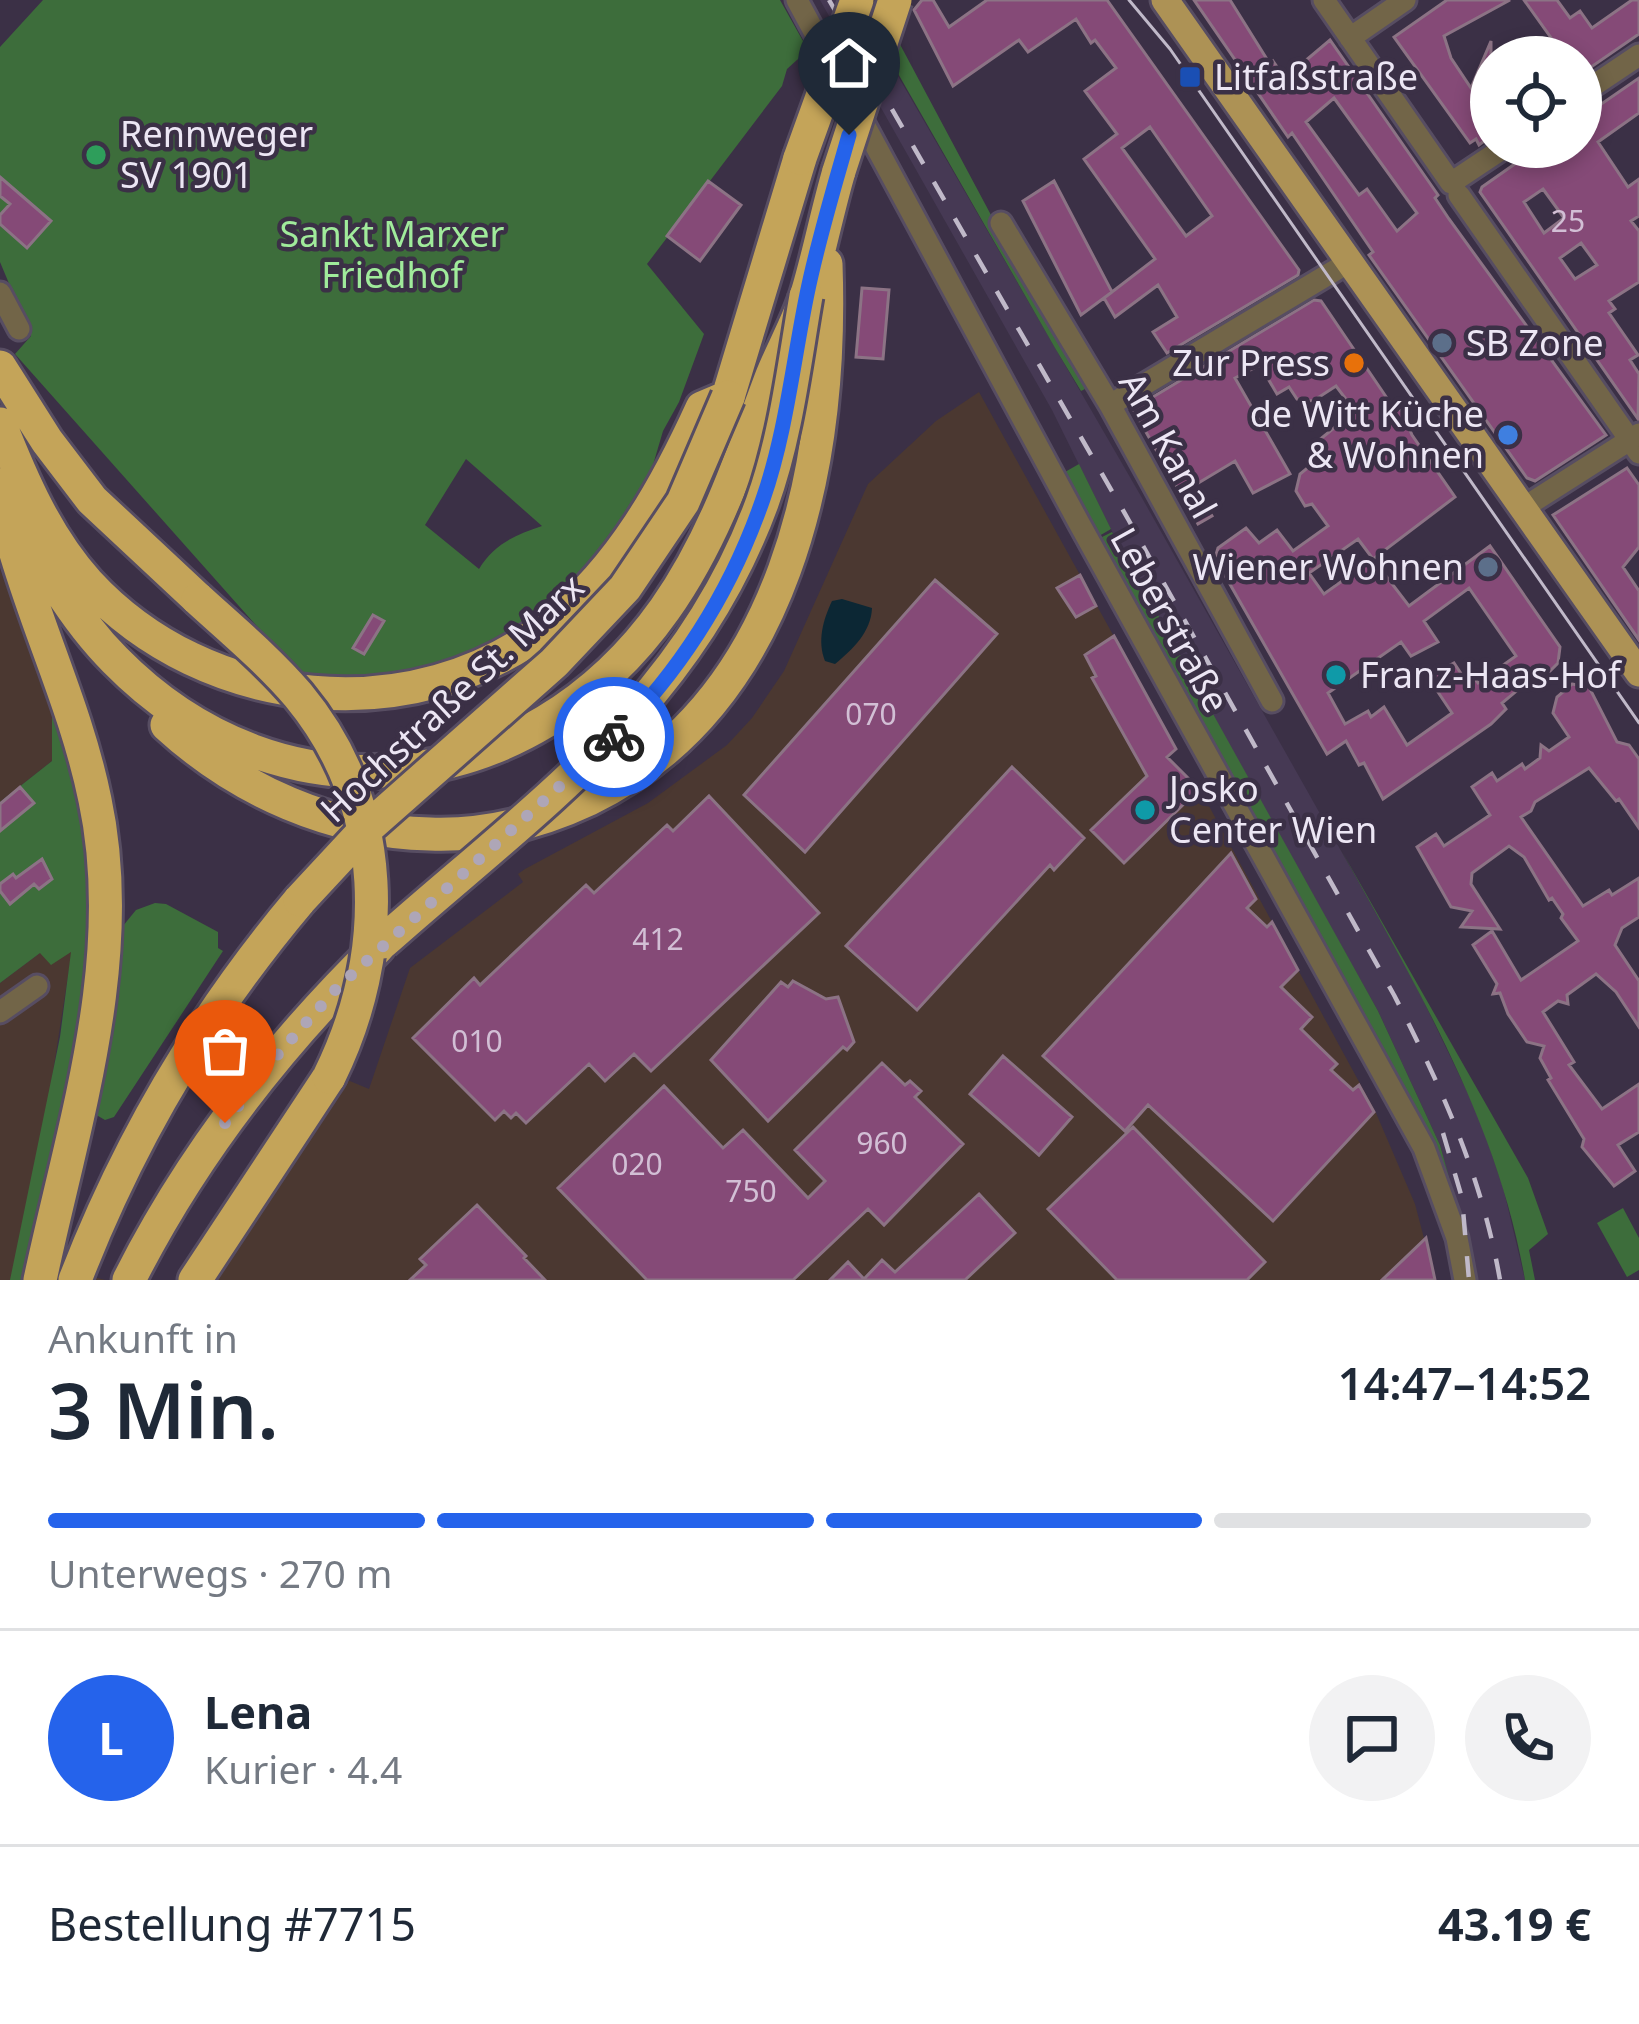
<!DOCTYPE html>
<html lang="de">
<head>
<meta charset="utf-8">
<style>
  body { margin:0; font-family:"Noto Sans",sans-serif; background:#f2f2f3; color:#1f2937; height:100vh; display:flex; flex-direction:column; font-size:45px; white-space:nowrap }
  * { box-sizing:border-box; margin:0 }
  p { font-size:39px; color:#747a83 }
  .icon { flex:none; width:66px; height:66px; fill:none; stroke:currentColor; stroke-width:2; stroke-linecap:round; stroke-linejoin:round }
  .map { position:relative; height:1280px; overflow:hidden }
  .drawer { display:flex; flex-direction:column; background:#fff; flex:1 }
  .drawer>* { flex:none }
  .buttons { position:absolute; left:1470px; top:36px; display:grid; gap:24px }
  .buttons a { display:grid; place-items:center; width:132px; height:132px; border-radius:50%; background:#fff; box-shadow:0 6px 18px #0003; font-size:60px }
  .pin { position:absolute; display:grid; place-items:center; width:102px; height:102px; color:#fff; margin:-123px -51px; border-radius:50% 50% 50% 0; rotate:-45deg; box-shadow:0 0 12px #0007 }
  .pin .icon { rotate:45deg }
  .courier { position:absolute; display:grid; place-items:center; width:120px; height:120px; margin:-60px; border:9px solid #2563eb; border-radius:50%; background:#fff; color:#222; box-shadow:0 3px 15px #0007 }
  .head em { font-style:normal; font-weight:600 }
  .head div { display:flex; flex-direction:column-reverse }
  .head { display:flex; align-items:center; justify-content:space-between; height:204px; padding:0 48px }
  h1 { font-size:78px; font-weight:600; line-height:90px }
  .bar { display:grid; grid-template-columns:repeat(4,1fr); gap:18px 12px; align-content:center; height:144px; padding:0 48px }
  .bar i { height:15px; border-radius:9px; background:#e0e1e3 }
  .bar .on { background:#2563eb }
  .bar p { grid-column:span 4 }
  .line { display:flex; align-items:center; gap:30px; padding:0 48px; border-top:3px solid #e0e1e3 }
  .line div { flex:1 }
  .round { display:grid; place-items:center; flex:none; width:126px; height:126px; border-radius:63px; background:#f2f2f3 }
  .map>svg:first-child { display:block }
  .built { fill:#463954 }
  .industrial { fill:#4b3831 }
  .green { fill:#3d6d3b; fill-rule:evenodd }
  .water { fill:#0c2734 }
  .building { fill:#854a77; stroke:#8c7385; stroke-width:3; fill-rule:evenodd }
  .lines { fill:none; stroke-linecap:round; stroke-linejoin:round }
  .minor-casing { stroke:#574d62; stroke-width:27 }
  .major-casing { stroke:#574d62; stroke-width:33 }
  .highway-casing { stroke:#574d62; stroke-width:39 }
  .minor { stroke:#726548; stroke-width:21 }
  .major { stroke:#ad9255; stroke-width:27 }
  .highway { stroke:#c4a459; stroke-width:33 }
  .tram { stroke:#c0b9c9; stroke-width:3 }
  .rail { stroke:#c0b9c9; stroke-width:4.5; stroke-dasharray:21 21; stroke-linecap:butt }
  .highway-bridge-casing { stroke:#574d62; stroke-width:39; stroke-linecap:butt }
  .highway-bridge { stroke:#c4a459; stroke-width:33 }
  .done { stroke:#aea6b7; stroke-width:12; stroke-dasharray:0 21.6 }
  .route { stroke:#2563eb; stroke-width:15 }
  .transit-dot { fill:#1a4fb4; stroke:#3b3046; stroke-width:4.5 }
  .leisure-dot { fill:#2e9e5b; stroke:#3b3046; stroke-width:4.5 }
  .service-dot { fill:#5c6f8a; stroke:#3b3046; stroke-width:4.5 }
  .food-dot { fill:#e8710a; stroke:#3b3046; stroke-width:4.5 }
  .shop-dot { fill:#3f7fe0; stroke:#3b3046; stroke-width:4.5 }
  .culture-dot { fill:#0f9aa8; stroke:#3b3046; stroke-width:4.5 }
  .labels { text-anchor:middle; stroke-width:9; stroke-linejoin:round; paint-order:stroke }
  .number-label { font-size:30px; fill:#d2bfd5 }
  .poi-label { font-size:36px; fill:#ece6f4; stroke:#3b3046; text-anchor:start }
  .park-label { font-size:36px; fill:#a0eb9b; stroke:#3b3046 }
  .street-label { font-size:36px; fill:#ece6f4; stroke:#3b3046 }
</style>
</head>
<body>
<div class="map">
<svg width="1639" height="1280" viewBox="0 0 1639 1280">
  <rect width="100%" height="100%" fill="#3b3046"/>
  <!-- built -->
  <path class="built" d="M820 0H854L1142 498 1411 975 1478 1114 1503 1187 1525 1280H1475L1440 1145 1378 1011 1138 584 1052 410Z"/>
  <!-- industrial -->
  <path class="industrial" d="M979 392 1176 749 1168 758 1199 789 1210 808 1376 1113 1415 1204 1435 1280H210L321 1121 345 1079 369 1089 410 968 523 882 518 874 525 869 648 803 727 745 752 718 784 671 868 484 936 421Z
    M0 569 52 709V761L0 802Z
    M72 950 24 1258 105 1280H0V983L40 953Z"/>
  <!-- green -->
  <path class="green" d="M43 0H780L808 50 787 69 782 86 647 264 704 334 679 402 663 431 645 492 586 572 544 610 470 652 429 666 356 677 301 676 15 354 31 336 0 262V47ZM466 459 542 526C515 535 494 544 479 569L425 525Z
    M895 35 1063 350 1073 359 1085 389 1081 391 1055 348 888 56Z
    M1079 464 1111 529 1099 536 1065 472Z
    M1112 532 1378 1011 1440 1145 1453 1192 1428 1134 1100 538Z
    M55 708C72 768 86 828 88 889 92 1012 49 1158 25 1280H10L60 1037 71 952 51 965 40 953 0 983V802L52 761V709Z
    M1341 850 1528 1178 1548 1234 1529 1250 1535 1280H1525C1498 1122 1417 988 1341 850Z
    M155 903 166 904 218 932V948L223 951 114 1117 105 1120 93 1113 118 932 136 910Z
    M1623 1208 1639 1238V1270L1627 1277 1597 1223Z"/>
  <!-- water -->
  <path class="water" d="M842 599 872 608C871 632 853 649 835 664L825 661C817 641 823 620 832 601Z"/>
  <!-- building -->
  <path class="building" d="M922 0H933L949 27 987 0H1107L1299 270 1298 275 1167 353 1153 332 1177 317 1158 285 1115 317 1104 298 1112 292 1081 315 1023 201 1054 181 1112 292 1155 259 1084 159 1117 134 1085 91 1116 68 1095 40 1091 43 1076 19 1028 52 1019 40 953 86 914 10ZM1150 127 1212 216 1186 236 1122 148Z
    M1194 0H1230L1270 64 1273 61 1285 78 1330 40 1438 195 1435 198 1449 219 1606 435 1535 481 1527 478 1369 255 1373 252 1292 133 1288 137ZM1334 98 1417 213 1397 231 1367 189 1359 195 1306 122Z
    M1447 0H1510L1444 36 1451 58 1471 88 1491 41V136L1479 145 1476 139 1470 143 1394 37Z
    M1524 0H1557L1570 18 1580 11 1592 28 1632 0H1639V34L1581 74V57H1548L1559 49Z
    M1639 78V113L1598 142 1628 187 1639 179V216L1631 221 1639 231V282L1609 301 1615 309 1609 313 1638 355 1630 360 1639 374 1638 419 1480 192 1482 187 1539 147H1581V118ZM1543 189 1564 218 1544 233 1524 202ZM1581 243 1597 265 1575 279 1560 258Z
    M0 177 51 221 27 248 0 224V215L10 204 0 196Z
    M708 181 741 205 700 261 667 236Z
    M862 288 889 290 883 359 856 357Z
    M1314 300 1321 301 1391 404 1402 411 1412 435 1455 497 1373 559 1409 606 1490 546 1560 647 1558 663 1547 674 1543 669 1502 703 1506 709 1491 724 1383 799 1364 763 1359 765 1346 741 1327 754 1215 558 1218 548 1246 528 1259 543 1277 530 1293 551 1328 526 1312 504 1305 506 1296 491 1300 474 1322 456 1313 445 1355 411 1336 386 1313 401 1297 399 1289 387 1277 394 1260 365 1235 378 1290 474 1253 493 1235 461 1195 485 1212 516 1198 524 1133 409ZM1358 539 1373 559 1324 594 1309 573ZM1469 588 1516 656 1478 683 1472 675 1466 681 1454 663 1428 677 1452 713 1407 745 1384 707 1371 717 1368 711 1345 724 1328 693 1401 642 1411 656 1438 642 1424 621Z
    M1627 468 1639 485V547L1623 567 1639 591V640L1553 515Z
    M1080 575 1096 606 1076 617 1057 588Z
    M935 580 997 634 805 852 744 795Z
    M373 615 384 621 364 654 353 648Z
    M1114 636 1176 749 1167 757 1199 789 1124 863 1091 830 1147 776 1092 678 1096 676 1085 655Z
    M1572 684 1589 687 1617 742 1629 745 1639 759V828L1619 799 1616 801 1589 768 1535 802 1531 811 1521 817 1583 906 1609 890 1612 895 1639 878V917L1622 928 1615 945 1639 981V1027L1616 992 1596 974 1567 995 1568 1004 1558 1001 1543 1012 1574 1062 1569 1065 1602 1109 1639 1084V1132L1618 1145 1635 1171 1614 1186 1582 1147 1584 1139 1548 1080 1551 1078 1540 1058 1544 1046 1527 1042 1508 1014 1500 993 1493 994 1497 984 1473 945 1492 931 1521 980 1578 941 1561 918 1563 914 1552 898 1549 900 1524 857 1509 846 1472 873 1471 884 1500 929 1461 927 1472 911 1451 907 1417 847 1436 834 1444 846 1490 815 1472 787 1492 773 1497 781 1522 764 1525 769 1540 758 1541 745 1549 751 1569 737 1553 713 1557 697Z
    M1012 767 1084 838 1054 870 1050 865 917 1010 846 946Z
    M20 787 34 803 0 831V804Z
    M709 796 819 913 651 1071 634 1054 605 1081 589 1064 526 1123 516 1113 511 1118 504 1111 495 1120 413 1038 474 978 480 985 586 885 594 893 667 825 673 831Z
    M1231 853 1256 899 1247 908 1267 927 1272 922 1298 970 1281 987 1312 1017 1301 1029 1337 1064 1331 1070 1353 1090 1359 1085 1374 1112 1273 1221 1148 1105 1125 1131 1043 1056Z
    M42 859 52 879 39 889 34 884 10 904 0 891V884L13 874 16 878Z
    M793 981 826 999 838 997 854 1042 847 1050 843 1047 768 1121 711 1060 781 982 788 987Z
    M1003 1056 1072 1117 1039 1155 970 1094Z
    M882 1063 905 1085 910 1081 921 1091 915 1097 963 1144 884 1225 868 1209 793 1280H647L558 1188 664 1086 723 1148 743 1130 808 1198 825 1181 795 1150Z
    M1133 1127 1265 1262 1247 1280H1117L1048 1209Z
    M979 1194 1015 1233 965 1280H830L848 1262 864 1279 882 1260 895 1272Z
    M477 1205 526 1256 524 1258 545 1280H410L426 1265 420 1259Z
    M1426 1238 1435 1280H1382Z"/>
  <g class="lines">
    <!-- minor casing -->
    <g class="minor-casing">
      <path id="minor" d="M797 0 1079 523 1424 1148 1457 1238 1465 1280
        M1324 0 1451 183 1505 147
        M1350 38 1405 0
        M1581 94 1639 55
        M1459 195 1639 453
        M1001 223 1110 405 1272 701
        M0 293 19 329
        M1110 405 1349 262
        M1523 508 1639 434
        M0 1012 37 986"/>
    </g>
    <!-- major casing -->
    <g class="major-casing">
      <path id="major" d="M1165 0 1639 673"/>
    </g>
    <!-- highway casing -->
    <g class="highway-casing">
      <path id="highway" d="M0 367 47 441 92 500 198 599
        M0 424C22 480 47 538 88 583 206 711 414 733 552 623 621 568 666 487 702 408L728 397 800 158
        M0 485C33 545 66 611 115 660 282 830 530 800 665 609 715 538 741 458 771 378 782 350 798 323 807 294 819 254 827 212 839 171
        M9 529C33 621 76 706 95 800 129 959 73 1125 40 1280
        M167 725C239 791 333 832 430 834 485 836 540 822 589 799 787 703 833 463 826 264
        M75 1280C129 1140 203 1015 300 900
        M129 1280C192 1155 279 1044 378 947
        M195 1280 329 1077"/>
    </g>
    <!-- minor -->
    <use href="#minor" class="minor"/>
    <!-- major -->
    <use href="#major" class="major"/>
    <!-- highway -->
    <use href="#highway" class="highway"/>
    <!-- tram -->
    <path class="tram" d="M1129 0 1170 49 1639 723"/>
    <!-- rail -->
    <path class="rail" d="M829 0 1128 519 1394 995C1442 1088 1482 1177 1500 1280
      M1443 1133 1462 1198 1469 1280"/>
    <!-- highway-bridge casing -->
    <g class="highway-bridge-casing">
      <path id="highway-bridge" d="M800 158 857 0
        M839 171 895 0
        M198 599C232 630 268 660 298 695 390 806 390 953 329 1077
        M300 900 366 829 554 663 625 588 683 502 728 397
        M383 942C536 806 688 704 762 503 786 437 794 365 806 296"/>
    </g>
    <!-- highway-bridge -->
    <use href="#highway-bridge" class="highway-bridge"/>
  </g>
  <g class="lines">
    <!-- done -->
    <path class="done" d="M225 1123 279 1053 337 988 614 737"/>
    <!-- route -->
    <path class="route" d="M614 737C681 670 732 589 763 499 786 433 793 362 807 294 818 240 834 188 849 135"/>
  </g>
  <!-- markers -->
  <rect class="transit-dot" x="1178" y="65" width="24" height="24" rx="6"/>
  <circle class="leisure-dot" cx="96" cy="155" r="12"/>
  <g class="service-dot">
    <circle cx="1442" cy="343" r="12"/>
    <circle cx="1488" cy="567" r="12"/>
  </g>
  <circle class="food-dot" cx="1354" cy="363" r="12"/>
  <circle class="shop-dot" cx="1508" cy="435" r="12"/>
  <g class="culture-dot">
    <circle cx="1336" cy="675" r="12"/>
    <circle cx="1145" cy="810" r="12"/>
  </g>
  <g class="labels">
    <!-- number labels -->
    <g class="number-label">
      <text x="1568" y="232">25</text>
      <text x="871" y="725">070</text>
      <text x="658" y="950">412</text>
      <text x="477" y="1052">010</text>
      <text x="882" y="1154">960</text>
      <text x="637" y="1175">020</text>
      <text x="751" y="1202">750</text>
    </g>
    <!-- poi labels -->
    <g class="poi-label">
      <text x="1214" y="90">Litfaßstraße</text>
      <text x="120" y="147">Rennweger<tspan x="120" dy="41">SV 1901</tspan></text>
      <text x="1466" y="356">SB Zone</text>
      <text x="1330" y="376" text-anchor="end">Zur Press</text>
      <text x="1484" y="427" text-anchor="end">de Witt Küche<tspan x="1484" dy="41">&amp; Wohnen</tspan></text>
      <text x="1464" y="580" text-anchor="end">Wiener Wohnen</text>
      <text x="1360" y="688">Franz-Haas-Hof</text>
      <text x="1169" y="802">Josko<tspan x="1169" dy="41">Center Wien</tspan></text>
    </g>
    <!-- park labels -->
    <g class="park-label">
      <text x="392" y="247">Sankt Marxer<tspan x="392" dy="41">Friedhof</tspan></text>
    </g>
    <!-- street labels -->
    <g class="street-label">
      <text transform="translate(1168 445) rotate(61)" y="13">Am Kanal</text>
      <text transform="translate(1170 620) rotate(61)" y="13">Leberstraße</text>
      <text transform="translate(452 698) rotate(-43)" y="13">Hochstraße St. Marx</text>
    </g>
  </g>
</svg>
<div class="buttons">
<a><svg class="icon" aria-label="locate" viewBox="0 0 24 24"><circle cx="12" cy="12" r="6"/><path d="M12 2v4M12 18v4M2 12h4M18 12h4"/></svg></a>
</div>
<div class="pin" style="left:225px;top:1123px;background:#ea580c"><svg class="icon" aria-label="bag" viewBox="0 0 24 24"><path d="M5 8h14l-1 12H6zM9 8a3 3 0 0 1 6 0"/></svg></div>
<div class="pin" style="left:849px;top:135px;background:#1f2937"><svg class="icon" aria-label="home" viewBox="0 0 24 24"><path d="M3 11l9-7 9 7M6 9v11h12V9"/></svg></div>
<div class="courier" style="left:614px;top:737px"><svg class="icon" aria-label="bike" viewBox="0 0 24 24"><circle cx="6" cy="16" r="4"/><circle cx="18" cy="16" r="4"/><path d="M6 16l4-8h5l3 8M10 8l3 8H6M13 5h3"/></svg></div>
</div>
<section class="drawer">
<div class="head"><div><h1>3 Min.</h1><p>Ankunft in</p></div><em>14:47–14:52</em></div>
<div class="bar"><i class="on"></i><i class="on"></i><i class="on"></i><i></i><p>Unterwegs · 270 m</p></div>
<div class="line" style="height:216px"><b class="round" style="background:#2563eb;color:#fff">L</b><div><b>Lena</b><p>Kurier · 4.4</p></div><a class="round"><svg class="icon" aria-label="chat" viewBox="0 0 24 24"><path d="M4 5h16v11H9l-5 4z"/></svg></a><a class="round"><svg class="icon" aria-label="phone" viewBox="0 0 24 24"><path d="M5 4h4l2 5-3 2q2 4 5 5l2-3 5 2v4C11 20 4 13 5 4z"/></svg></a></div>
<div class="line" style="height:156px"><div>Bestellung #7715</div><b>43.19 €</b></div>
</section>
</body>
</html>
